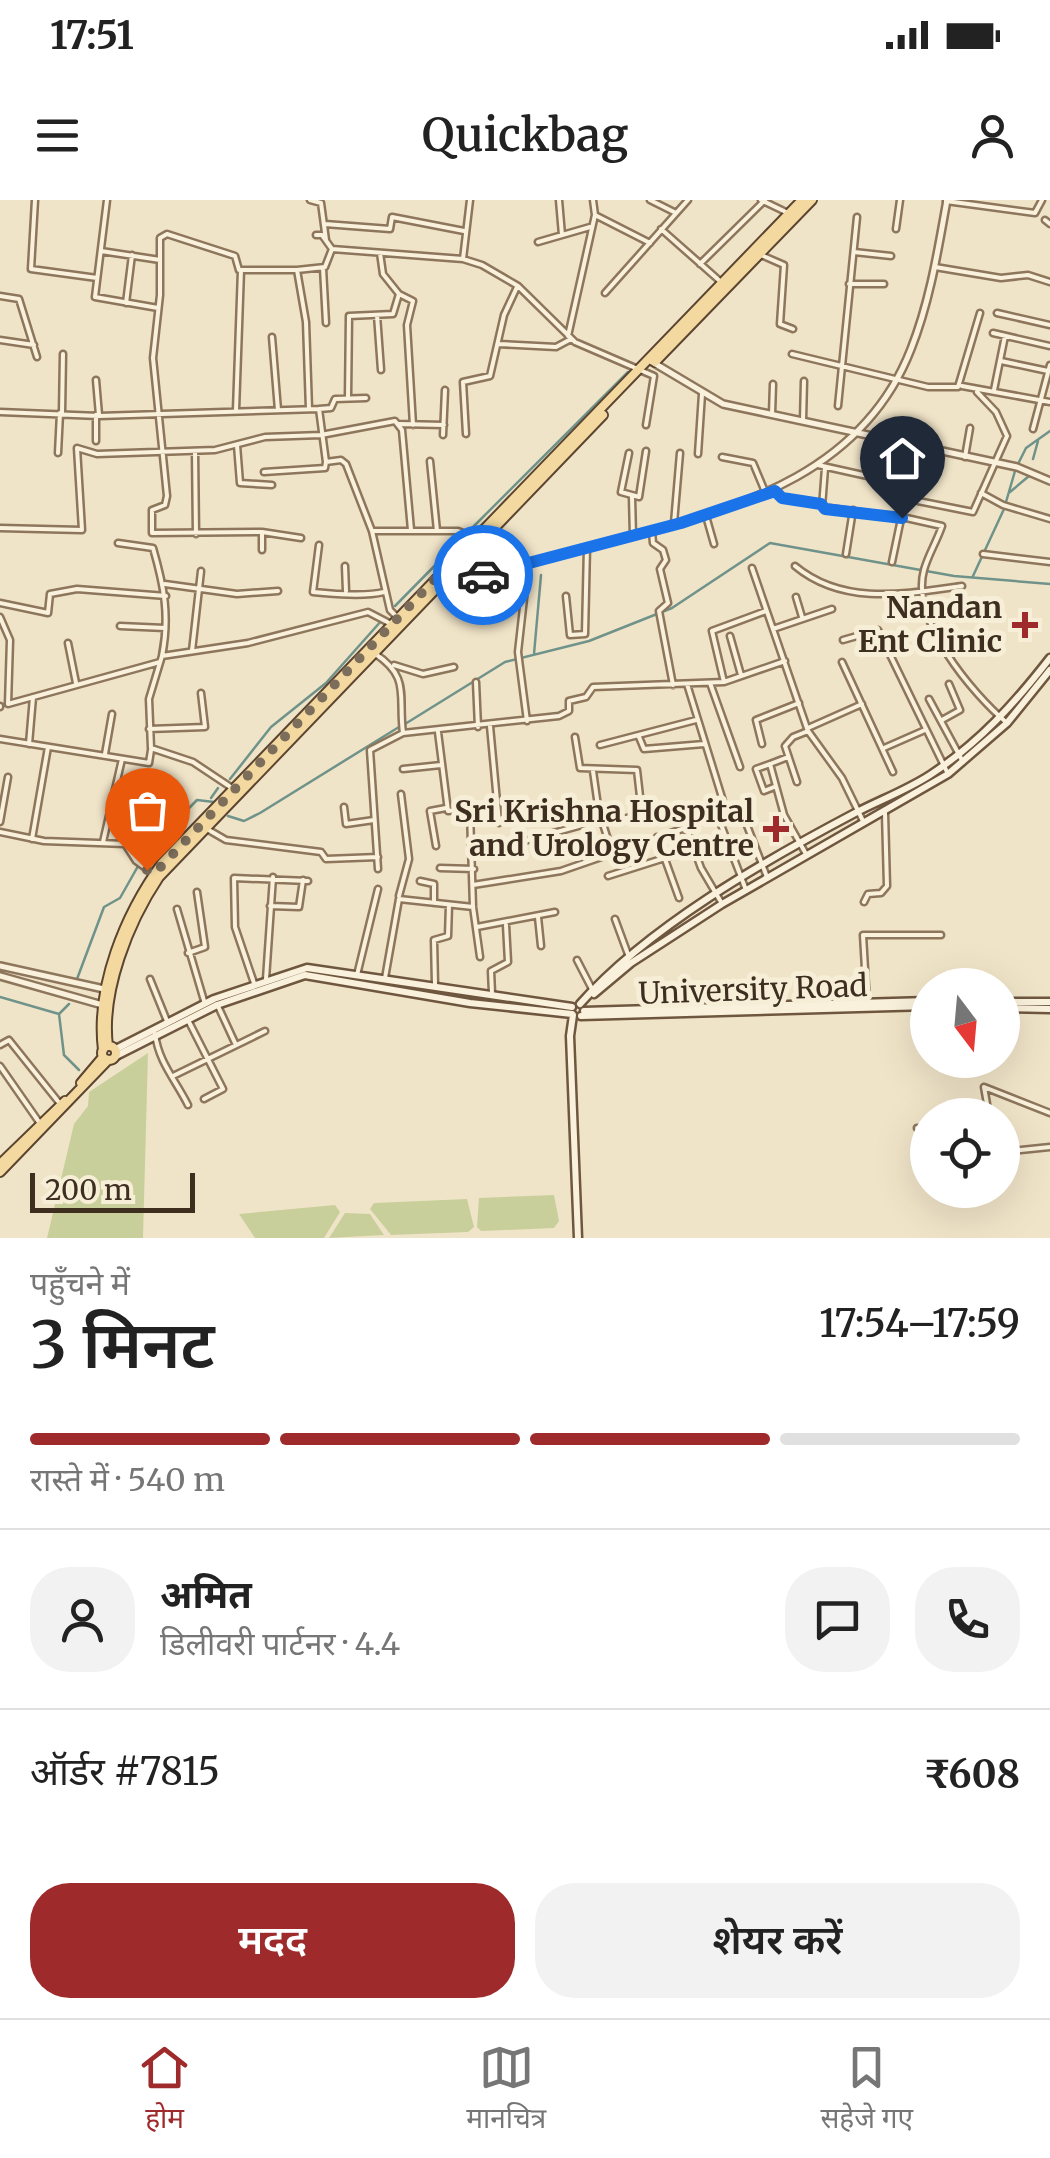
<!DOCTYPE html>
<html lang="hi">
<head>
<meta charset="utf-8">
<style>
  body { margin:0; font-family:Merriweather,"Noto Sans Devanagari",serif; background:#f2f2f2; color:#222; height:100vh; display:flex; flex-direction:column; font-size:38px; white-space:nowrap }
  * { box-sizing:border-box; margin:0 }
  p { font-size:32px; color:#767676 }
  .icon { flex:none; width:55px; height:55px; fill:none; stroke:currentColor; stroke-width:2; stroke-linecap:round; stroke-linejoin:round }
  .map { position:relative; height:1038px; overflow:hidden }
  .sheet { display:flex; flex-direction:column; background:#fff; flex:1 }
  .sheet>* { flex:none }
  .needle { width:65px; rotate:164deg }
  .buttons { position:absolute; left:910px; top:768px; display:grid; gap:20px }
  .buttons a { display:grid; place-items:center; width:110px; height:110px; border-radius:50%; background:#fff; box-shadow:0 10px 40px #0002; font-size:50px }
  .scale { position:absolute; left:30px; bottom:25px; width:165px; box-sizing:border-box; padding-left:10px; border:5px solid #3d2e20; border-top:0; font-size:28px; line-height:35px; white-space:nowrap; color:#3d2e20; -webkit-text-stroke:8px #f7eed8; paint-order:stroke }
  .pin { position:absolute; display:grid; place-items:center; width:85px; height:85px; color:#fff; margin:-102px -42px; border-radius:50% 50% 50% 0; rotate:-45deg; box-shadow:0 0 10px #0007 }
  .pin .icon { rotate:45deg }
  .courier { position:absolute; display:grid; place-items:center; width:100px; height:100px; margin:-50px; border:8px solid #1a73e8; border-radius:50%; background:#fff; color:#222; box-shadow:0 2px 12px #0007 }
  .head em { font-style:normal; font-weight:600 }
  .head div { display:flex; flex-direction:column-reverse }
  .head { display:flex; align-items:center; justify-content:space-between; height:170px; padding:0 30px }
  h1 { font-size:65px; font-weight:600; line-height:75px }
  .bar { display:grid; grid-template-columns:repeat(4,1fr); gap:15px 10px; align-content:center; height:120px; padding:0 30px }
  .bar i { height:12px; border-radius:8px; background:#e0e0e0 }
  .bar .on { background:#9e2a2b }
  .bar p { grid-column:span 4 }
  .line { display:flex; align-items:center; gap:25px; padding:0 30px; border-top:2px solid #e0e0e0 }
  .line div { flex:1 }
  .round { display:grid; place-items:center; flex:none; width:105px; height:105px; border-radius:40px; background:#f2f2f2 }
  .button { display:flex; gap:20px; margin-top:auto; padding:20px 30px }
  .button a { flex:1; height:115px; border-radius:40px; background:#9e2a2b; color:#fff; font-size:40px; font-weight:600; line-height:115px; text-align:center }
  .button a+a { background:#f2f2f2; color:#222 }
  .status { display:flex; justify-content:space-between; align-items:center; height:70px; padding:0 50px; background:#fff; direction:ltr }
  .status svg { height:28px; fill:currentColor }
  header { display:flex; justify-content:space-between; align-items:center; height:130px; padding:0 30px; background:#fff; font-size:45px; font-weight:600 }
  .tabs { display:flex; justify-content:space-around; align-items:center; height:140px; border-top:2px solid #e0e0e0; background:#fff; font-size:28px; color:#767676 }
  .tabs a { display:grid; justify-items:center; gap:5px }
  .tabs .on { color:#9e2a2b }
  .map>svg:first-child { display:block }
  .green { fill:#c9cf9b }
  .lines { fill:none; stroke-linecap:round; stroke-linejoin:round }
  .stream { stroke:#6f938a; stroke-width:2.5 }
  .minor-casing { stroke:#8d765c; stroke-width:9 }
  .tertiary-casing { stroke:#8d765c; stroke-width:10 }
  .secondary-casing { stroke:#6f573f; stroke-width:11 }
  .primary-casing { stroke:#5b4430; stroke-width:12 }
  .minor { stroke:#faf1dc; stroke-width:4 }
  .tertiary { stroke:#faf1dc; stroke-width:5 }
  .secondary { stroke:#faf1dc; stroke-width:6 }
  .primary { stroke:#f3d9a0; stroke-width:8 }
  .done { stroke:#7c6e5b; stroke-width:10; stroke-dasharray:0 18 }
  .route { stroke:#1a73e8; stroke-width:12 }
  .poi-dot { fill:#9e2a2b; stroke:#f7eed8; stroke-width:4 }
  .labels { text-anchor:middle; stroke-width:10; stroke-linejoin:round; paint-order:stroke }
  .poi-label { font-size:30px; font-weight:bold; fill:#3d2e20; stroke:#f7eed8; text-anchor:end }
  .street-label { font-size:30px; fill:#3d2e20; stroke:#f7eed8 }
</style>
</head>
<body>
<div class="status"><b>17:51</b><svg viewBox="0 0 49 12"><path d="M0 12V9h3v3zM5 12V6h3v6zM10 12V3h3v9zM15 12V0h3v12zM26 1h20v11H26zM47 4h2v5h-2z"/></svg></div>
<header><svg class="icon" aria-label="menu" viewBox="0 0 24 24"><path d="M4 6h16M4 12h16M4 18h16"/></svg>Quickbag<svg class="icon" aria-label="person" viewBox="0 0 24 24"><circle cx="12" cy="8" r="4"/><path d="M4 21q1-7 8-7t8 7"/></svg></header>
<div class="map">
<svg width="1050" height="1038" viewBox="0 0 1050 1038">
  <rect width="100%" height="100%" fill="#f0e4c8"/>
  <!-- green -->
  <path class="green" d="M148 853 143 1038H47L74 924 88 906 89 892Z
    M554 995 559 1021 554 1028 481 1031 477 1027 479 998Z
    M467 999 474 1027 468 1032 391 1035 370 1009 374 1003Z
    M335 1005 340 1012 324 1038H255L239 1014Z
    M345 1013 370 1014 384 1035 329 1038Z"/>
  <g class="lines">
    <!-- stream -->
    <path class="stream" d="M1033 259 1038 241
      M1018 264 1026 248 1050 231
      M1010 292 1029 276
      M1006 302 1015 271
      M470 330 628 172
      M973 376 1004 309
      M395 406 460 340
      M534 454 541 375
      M405 524 505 462 589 441 672 408 770 343 954 376 1050 384
      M230 579 271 527 326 483 382 420
      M211 598 218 588
      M228 616 244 621 260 613 399 527
      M77 779 104 707 120 698 146 652 197 600 214 602
      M0 797 59 814 69 804
      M59 814 64 855 79 870"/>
    <!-- minor casing -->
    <g class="minor-casing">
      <path id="minor" d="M35 0 31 69 97 78
        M107 0 95 97 158 108
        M310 0 321 3 326 40
        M559 0 562 35
        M593 0 595 15 650 43
        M650 0 676 13
        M761 0 788 13
        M946 1 1035 13 1042 0
        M1045 20 1050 24
        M325 24 390 29 392 17 464 31
        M661 29 721 82
        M896 29 900 0
        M316 35H322L332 49 463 59 482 65 518 86 575 142 654 176 646 225
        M538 42 590 27
        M101 51 160 60
        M854 52 891 56
        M761 55 784 65 780 124 793 129
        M463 59 470 0
        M700 64 765 0
        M935 67 1001 78 1028 75 1050 82
        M323 68 326 123
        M849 84H884
        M605 93 688 0
        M399 94 413 101 407 125 413 225
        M0 96 19 99 37 157
        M126 103 132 55
        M997 113 1050 125
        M377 115 381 170
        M993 133 1050 146
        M568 136 595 15
        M272 137 278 210
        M0 140 34 145
        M498 144 556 147 571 139
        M792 154 928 187H958L980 113
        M1001 161 1048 171
        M96 180 99 215
        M962 186 1050 202
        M994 190 1005 136
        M348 197 349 116 393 114 399 94 383 74 380 53
        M838 206 857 17
        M309 209 306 122 297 70 325 67 332 49
        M319 209 326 262 341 260 346 264 372 331 390 410 398 418
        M236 210 241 70
        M0 212 99 216 319 209 331 208 335 199 366 198
        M62 213 63 154
        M772 214 773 184
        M803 220 804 181
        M399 224 444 225
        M1033 229 1050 165
        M466 234 463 182 490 176 504 115 517 87
        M443 235 445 190
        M96 241V215
        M237 245 240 283 272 285
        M195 251 196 334
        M58 253 60 213
        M629 253 621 292 639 297 646 251
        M698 254 702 194
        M722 257 753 263 766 294
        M965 257 970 228
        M430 261 437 331H458L475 338
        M818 265 908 285 892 362
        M825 268 822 307 902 318
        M264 272 325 268 326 262
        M775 291 781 298 821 304
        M981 293 1003 305 1050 319
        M632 297 633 336
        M918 301 973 312 1007 236 996 212 977 192
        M706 316 714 344
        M902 317 942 326C937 341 928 355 924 370 910 420 972 493 1007 523
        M674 323 680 253
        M0 328 82 330 77 248 97 254 215 250 265 237 321 235 395 221 402 230 411 330
        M372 331H437
        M262 332 301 338
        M652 332 653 343 663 350 666 360 660 369 668 403 659 411 673 485
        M118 343 153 348C164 386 170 416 162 456
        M319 345 313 392C333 394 364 397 384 392
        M262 350V332L152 333V310L165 305 167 296 153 158 160 95V38L167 34 235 56 239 70H297
        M846 354 853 310
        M983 354 1050 362
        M345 366 346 391
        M795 366C843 406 905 394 962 386
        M752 368 808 531 842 578 863 621
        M165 384 237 394 278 391
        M566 396 570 435 585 434 587 347
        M796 397 802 417
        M0 403 48 413 50 394 77 389 166 396
        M0 417 10 440 8 504 160 462
        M120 426 165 428
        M773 429 832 409
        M730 436 741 475
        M843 440 878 430 948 574
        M68 443 76 483
        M192 451 201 371
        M374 453C411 477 398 495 403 533L559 516 569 511V501L586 497 593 487 724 482 785 461
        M842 462 893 572
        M394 465 423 474 454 467
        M476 482 478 527
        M724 482 712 431 766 411
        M710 483 740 567
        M687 484 724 604 741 610 767 677
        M929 499 963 562
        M0 507V506
        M942 520 960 510 949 484
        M527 521 518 452 528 363
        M490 526 499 623
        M808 528 862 504
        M149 529 205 527 201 493
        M438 532 448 611 497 606
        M575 537 580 568 637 570 642 614 603 624
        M639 537 644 549 704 544
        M0 539 149 563 151 550
        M29 544 33 497
        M762 544 756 520 799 503
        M600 545 696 520
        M884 548 925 530
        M105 554 112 514
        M770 564 788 557
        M403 569 441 565
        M797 582 785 546 793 537 808 531
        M774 587 764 591 756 569 770 564 784 615 806 654
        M232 588 193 562 151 548 149 499 162 456 248 443 368 412 393 425
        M344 607 346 624 374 620
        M715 609 746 690
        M470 612 473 707 480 757
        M682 616 701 668 721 702
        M0 622 8 577
        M603 624 612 652
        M207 629 226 640 321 652 326 659 378 657
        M0 632 44 641 125 644 136 661 155 675
        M657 637 679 698
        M32 639 48 547
        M103 642 122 559
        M436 646 430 611 446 608
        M474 655 600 620 593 571
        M440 668 474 669
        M378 669 370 550 403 533
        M608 676 693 649
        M420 681 434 684V703
        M473 685 561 671 685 628
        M399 696 409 659 401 594
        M864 702 868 694 881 693 887 686 885 613
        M270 706 299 707 303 680
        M177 709 205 804
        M538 717 541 746
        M615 719 629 757
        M477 727 555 712
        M188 753 205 747 197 692
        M577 760 592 789
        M357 775 378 689
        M385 778 399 699 473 707
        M150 779 167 821
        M266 779 273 677
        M254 783 235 727 234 678 308 681
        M435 784 434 740 448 736 449 705
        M492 793 491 771 508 762 506 725
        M867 803 863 735H941
        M217 804 236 845
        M189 822 223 889 204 899
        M155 834C159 863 175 879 188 905
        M0 845 9 840 61 905
        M0 866 39 922
        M173 876 265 831
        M989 915 984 887 1050 913
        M917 928H928
        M1002 952 1050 947"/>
    </g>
    <!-- tertiary casing -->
    <g class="tertiary-casing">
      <path id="tertiary" d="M649 160 723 204 1017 267 1050 281
        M444 379C508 371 569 352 631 336 745 307 864 270 911 149 930 101 938 50 947 0
        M0 766 104 789
        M0 776 106 806"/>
    </g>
    <!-- secondary casing -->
    <g class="secondary-casing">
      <path id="secondary" d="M594 794 631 763 722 704 948 574 1007 523 1050 470
        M1002 802H1050
        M580 804C648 727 764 661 855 613 880 600 907 590 930 575 979 543 1015 503 1050 458
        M1002 808 1050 809
        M584 811 928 801
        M573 815 570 836 578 1038
        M581 816 928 806
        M116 849 214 799 307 768 572 807
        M116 856 217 805 305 775 470 803 572 814"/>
    </g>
    <!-- primary casing -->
    <g class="primary-casing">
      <path id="primary" d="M655 162 812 0
        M102 853a7 7 0 1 1 14 0a7 7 0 1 1-14 0Z
        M108 846C101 791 129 722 159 677L603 215
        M103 850C95 786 125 714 162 663L802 0
        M81 883 103 857
        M0 964 65 901
        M0 972 108 860"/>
    </g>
    <!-- minor -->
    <use href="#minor" class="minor"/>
    <!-- tertiary -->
    <use href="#tertiary" class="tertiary"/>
    <!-- secondary -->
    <use href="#secondary" class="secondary"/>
    <!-- primary -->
    <use href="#primary" class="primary"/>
  </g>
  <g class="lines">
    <!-- done -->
    <path class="done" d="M147 670 154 674 438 376 443 380 483 375"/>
    <!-- route -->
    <path class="route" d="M483 375 681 323 775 291 782 298 821 304 825 309 902 318"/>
  </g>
  <!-- markers -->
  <g class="poi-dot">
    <path d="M1020 410h10v10h10v10h-10v10h-10v-10h-10v-10h10z"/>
    <path d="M771 614h10v10h10v10h-10v10h-10v-10h-10v-10h10z"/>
  </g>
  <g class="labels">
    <!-- poi labels -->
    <g class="poi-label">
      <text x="1002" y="418">Nandan<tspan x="1002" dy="34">Ent Clinic</tspan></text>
      <text x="754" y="622">Sri Krishna Hospital<tspan x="754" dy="34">and Urology Centre</tspan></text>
    </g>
    <!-- street labels -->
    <g class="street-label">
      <text transform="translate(753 790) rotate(-2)" y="10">University Road</text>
    </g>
  </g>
</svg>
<div class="buttons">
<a><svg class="needle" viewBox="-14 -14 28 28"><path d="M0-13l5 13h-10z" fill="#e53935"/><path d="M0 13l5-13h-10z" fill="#767676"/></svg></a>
<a><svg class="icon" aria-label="locate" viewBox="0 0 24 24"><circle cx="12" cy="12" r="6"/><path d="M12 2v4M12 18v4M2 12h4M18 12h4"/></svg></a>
</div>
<div class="scale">200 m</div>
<div class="pin" style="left:147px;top:670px;background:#ea580c"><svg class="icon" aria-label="bag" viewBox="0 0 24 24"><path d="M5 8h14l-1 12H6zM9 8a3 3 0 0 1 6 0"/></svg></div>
<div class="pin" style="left:902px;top:318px;background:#1f2937"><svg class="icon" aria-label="home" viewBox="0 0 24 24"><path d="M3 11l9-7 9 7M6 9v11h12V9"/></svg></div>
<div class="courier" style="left:483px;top:375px"><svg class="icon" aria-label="car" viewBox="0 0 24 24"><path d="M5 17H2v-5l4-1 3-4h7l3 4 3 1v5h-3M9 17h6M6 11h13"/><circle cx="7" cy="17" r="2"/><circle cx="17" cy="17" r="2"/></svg></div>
</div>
<section class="sheet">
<div class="head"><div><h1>3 मिनट</h1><p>पहुँचने में</p></div><em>17:54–17:59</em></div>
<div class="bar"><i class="on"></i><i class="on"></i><i class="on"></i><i></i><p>रास्ते में · 540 m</p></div>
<div class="line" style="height:180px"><a class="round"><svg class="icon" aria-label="person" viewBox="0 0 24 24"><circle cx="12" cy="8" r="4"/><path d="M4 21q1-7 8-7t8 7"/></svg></a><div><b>अमित</b><p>डिलीवरी पार्टनर · 4.4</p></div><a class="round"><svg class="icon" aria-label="chat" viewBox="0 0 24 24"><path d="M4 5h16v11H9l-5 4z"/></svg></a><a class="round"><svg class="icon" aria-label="phone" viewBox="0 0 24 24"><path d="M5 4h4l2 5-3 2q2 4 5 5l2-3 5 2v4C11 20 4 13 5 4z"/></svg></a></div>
<div class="line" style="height:130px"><div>ऑर्डर #7815</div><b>₹608</b></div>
<div class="button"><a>मदद</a><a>शेयर करें</a></div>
</section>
<nav class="tabs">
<a class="on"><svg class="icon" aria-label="home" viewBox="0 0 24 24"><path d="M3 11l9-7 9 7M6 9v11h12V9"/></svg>होम</a>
<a><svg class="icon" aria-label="map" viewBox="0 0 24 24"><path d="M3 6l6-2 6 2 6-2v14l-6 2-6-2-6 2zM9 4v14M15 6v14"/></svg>मानचित्र</a>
<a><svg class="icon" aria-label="saved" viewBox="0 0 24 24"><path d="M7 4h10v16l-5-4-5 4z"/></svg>सहेजे गए</a>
</nav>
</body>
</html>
